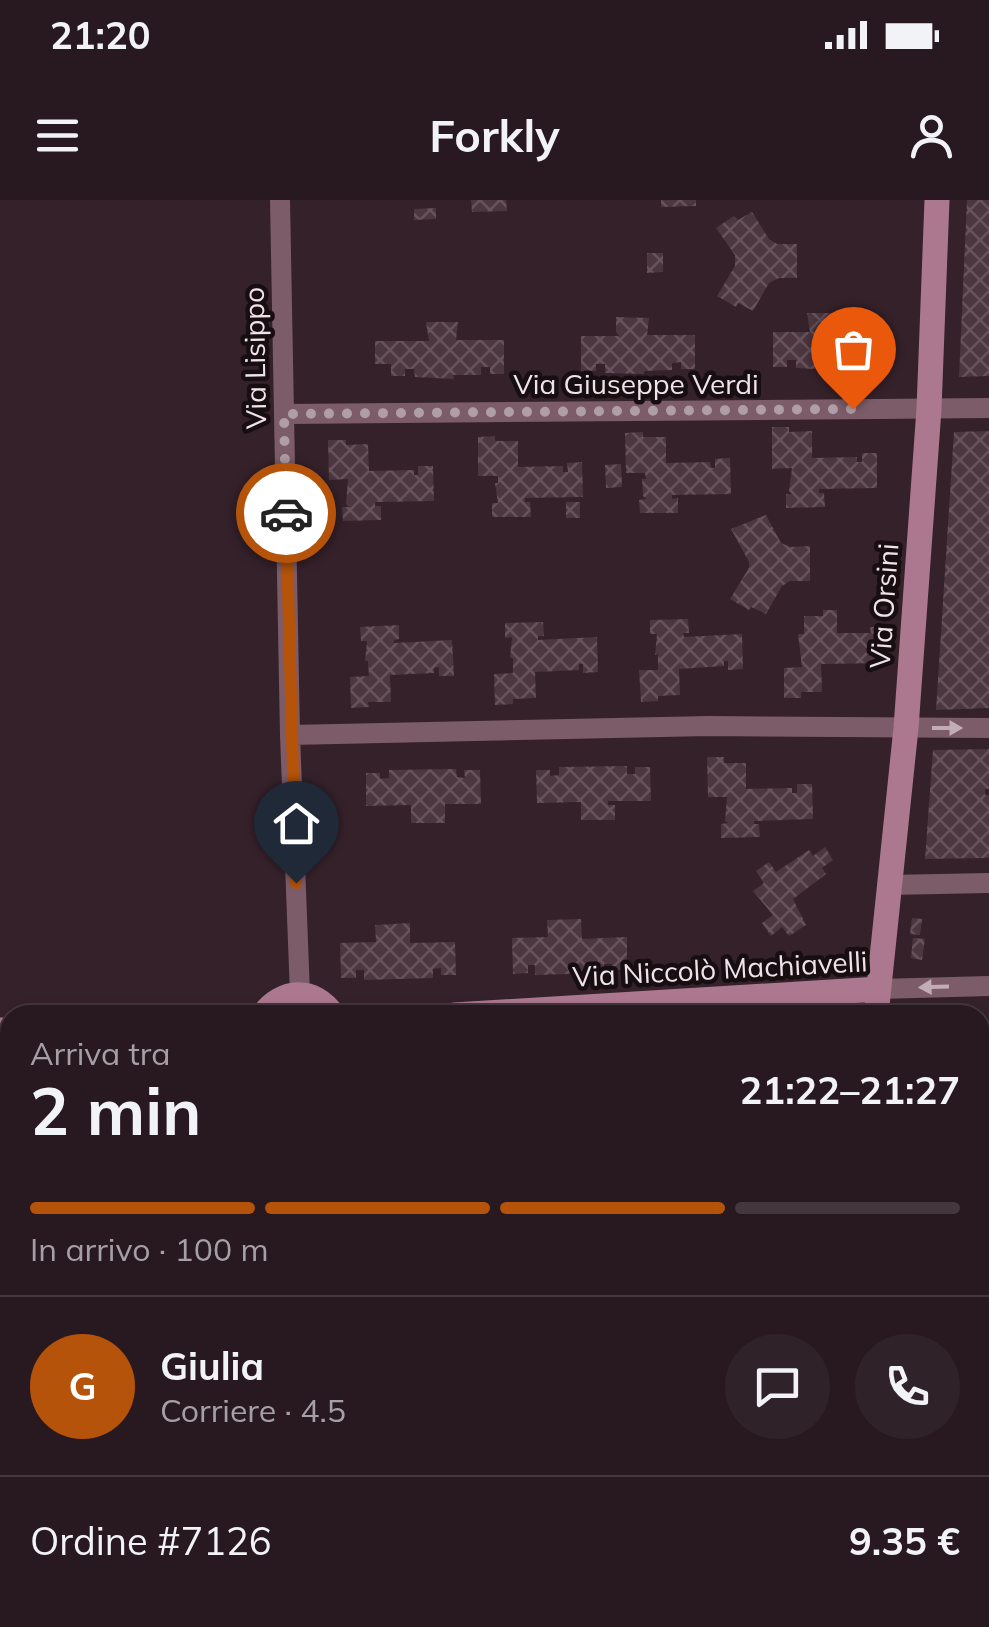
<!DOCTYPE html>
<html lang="it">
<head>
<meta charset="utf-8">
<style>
  body { margin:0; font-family:Mulish,sans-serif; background:#302229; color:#f1f3f6; height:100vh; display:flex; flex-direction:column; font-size:38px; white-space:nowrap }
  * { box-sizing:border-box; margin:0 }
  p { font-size:32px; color:#a5a0a5 }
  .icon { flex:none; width:55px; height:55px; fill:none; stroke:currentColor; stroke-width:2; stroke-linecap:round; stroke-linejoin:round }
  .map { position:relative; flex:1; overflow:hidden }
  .sheet { position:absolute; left:0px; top:805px; width:990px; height:622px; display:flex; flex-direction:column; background:#281920; border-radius:30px 30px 0 0; box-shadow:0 2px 8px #0004,0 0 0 2px #44383e }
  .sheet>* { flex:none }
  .pin { position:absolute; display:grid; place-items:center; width:85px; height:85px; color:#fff; margin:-102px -42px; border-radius:50% 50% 50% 0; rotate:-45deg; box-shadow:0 0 10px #0007 }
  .pin .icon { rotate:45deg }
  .courier { position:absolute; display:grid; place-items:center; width:100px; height:100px; margin:-50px; border:8px solid #b45309; border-radius:50%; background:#fff; color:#222; box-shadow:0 2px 12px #0007 }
  .overview em { font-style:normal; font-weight:700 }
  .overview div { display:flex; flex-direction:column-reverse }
  .overview { display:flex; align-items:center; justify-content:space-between; height:170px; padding:0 30px }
  h1 { font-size:65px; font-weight:700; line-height:75px }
  .bar { display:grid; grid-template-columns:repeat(4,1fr); gap:15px 10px; align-content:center; height:120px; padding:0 30px }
  .bar i { height:12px; border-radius:8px; background:#44383e }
  .bar .active { background:#b45309 }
  .bar p { grid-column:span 4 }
  .line { display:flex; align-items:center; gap:25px; padding:0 30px; border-top:2px solid #44383e }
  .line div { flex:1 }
  .round { display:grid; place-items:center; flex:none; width:105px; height:105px; border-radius:52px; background:#302229 }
  .status { display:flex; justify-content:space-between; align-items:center; height:70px; padding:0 50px; background:#281920; direction:ltr }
  .status svg { height:28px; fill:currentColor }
  header { display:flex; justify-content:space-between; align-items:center; height:130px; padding:0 30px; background:#281920; font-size:45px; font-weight:700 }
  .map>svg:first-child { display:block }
  .building { fill:url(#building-cross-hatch) }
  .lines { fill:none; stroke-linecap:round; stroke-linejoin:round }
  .street { stroke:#7d5c6a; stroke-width:20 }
  .secondary { stroke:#ac788f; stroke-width:25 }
  .oneway { fill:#c2acb6 }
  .done { stroke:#af9ea6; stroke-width:10; stroke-dasharray:0 18 }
  .route { stroke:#b45309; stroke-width:12 }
  .labels { text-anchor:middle; stroke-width:9; stroke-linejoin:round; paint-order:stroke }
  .street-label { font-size:28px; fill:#f0e2e8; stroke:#170e12 }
</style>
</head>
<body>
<div class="status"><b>21:20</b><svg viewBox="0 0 49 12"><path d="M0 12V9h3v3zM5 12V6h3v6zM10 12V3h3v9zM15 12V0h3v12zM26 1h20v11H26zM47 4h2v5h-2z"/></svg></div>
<header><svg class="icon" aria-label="menu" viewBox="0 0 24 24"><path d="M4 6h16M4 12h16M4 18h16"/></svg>Forkly<svg class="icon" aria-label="person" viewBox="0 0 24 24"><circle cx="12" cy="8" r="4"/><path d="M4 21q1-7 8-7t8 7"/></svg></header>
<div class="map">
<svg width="989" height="1427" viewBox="0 0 989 1427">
  <defs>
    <pattern id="building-cross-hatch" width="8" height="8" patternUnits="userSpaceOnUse" patternTransform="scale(2.5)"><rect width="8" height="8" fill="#4c3640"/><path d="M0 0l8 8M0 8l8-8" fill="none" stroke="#66535c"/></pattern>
  </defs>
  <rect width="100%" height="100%" fill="#35212a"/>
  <!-- building -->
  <path class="building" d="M471 0H506L507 11 472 12Z
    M661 0H696V6L661 7Z
    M967 0H989V176L959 177Z
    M436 8V19L414 20V9Z
    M752 12 769 39 777 44H797V78H779L769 83 753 111 738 103 736 107 717 96 735 66V55L716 28 734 16 738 20Z
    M647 53H663V72L647 73Z
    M807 113H840L838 131H886V165H872V158H863V166H835V170L796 168V160H787V167H773V132H810Z
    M616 117 649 118 647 135H695V169H681V162L672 163V170L644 171V174L605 173V164H596V171H581V136H619L616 132Z
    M426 122H458L456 140H504V174H490V167H481V175H453L454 179 415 177 414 169H405V176H391V164H375V141H429Z
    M772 227H789V232L812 231V258L857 257V262H862V253H877V288L819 289V293H824L825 307 786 308V294H792L789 291 792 268 772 269Z
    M989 231V508L936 510 954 232Z
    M643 232V237H666V263L710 262 711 268H715V259L730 258 731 294 672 295V299L678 298V313H640L639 300 646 299 643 296 642 279H646L645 273H626L625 233Z
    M495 236V241H518V267L563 266V272H568L567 263 582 262 583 297 525 298V302H530L531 317H492V303H498L495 283H498V276H478V237Z
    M328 240H346V245L368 244 369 271 414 270V275H418V266H433L434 301 375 302V306H381V320L343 321 342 307H349L346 304 348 279 329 280Z
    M621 264 622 287 606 288 605 265Z
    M566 302H580V318H566Z
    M766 315 781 343 790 347 810 346V381H790L782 386 766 414 751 407 749 410 730 399 749 368V362L731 329Z
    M823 410H837V433H871L870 427H886L884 463 821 464 822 492H801V498H784V468L802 467 798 434H804V416H823Z
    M688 419 689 433H683L684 437 742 434 743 469 728 470V461H724V466L679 469 680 495 658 496V501L641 502 639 470H658V454L655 455 657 434H650V420Z
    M543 422 544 436H538V440L597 437 598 472 583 473V464H579V470L535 472 536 498 513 499V504L495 505 494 474 513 473V458H510L512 437 505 438V423Z
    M399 425V439L394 440V443L452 440 454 476H439V467L434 468V473L390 475 391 502H368L369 507 351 508 350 477 369 476 368 461H365L367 441H361L360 427Z
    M989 549V589H985V595H989V658L925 659 933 550Z
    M707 557H724V563H746V589L792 588V593H797V584H812L813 619 754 621V624H759L760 637 721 638V624L728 623 725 621 727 597H708Z
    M627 566V574H635V567H650L651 601H608V605H615V620H581V602L537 603 536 570H550V576L559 575V567Z
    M456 569 457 577 465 578 464 570H480L481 604H445V623H411V605L366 606V573H380V579L389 578V570Z
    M825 647 833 660 822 668 826 674 793 699 806 725 789 736 782 727 771 736 762 723 773 715 753 691 764 683 756 671 769 662 776 672 809 650 813 656Z
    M912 718 922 719 920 735 910 734Z
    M581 719 582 739 627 737V770H612V764H604L605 773 535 775V765H528V773L513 774 512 738 548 737 547 720Z
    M410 723V743L455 742 456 775H441V768L433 769V778L364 780V770H356V778H341L340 743 376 742 375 725Z
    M913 738 925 739 922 760 911 758Z
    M909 810 966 811V815H908Z
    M980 844H989V917H984L983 929 980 928Z
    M0 902 10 903V947H0Z
    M980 1025 989 1026 988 1112 980 1111Z
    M980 1169 989 1170 988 1307 984 1292H980Z
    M0 1211H10V1256H0Z
    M0 1340H10V1385H0Z
    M989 1401V1427H951L964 1418H980V1407Z
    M367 1418H411V1427H367Z
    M494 1418H538V1427H494Z
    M658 1418H739L736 1427H689Z"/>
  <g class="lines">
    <!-- street -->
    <path class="street" d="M280 0 290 535 300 794
      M284 214 989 208
      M290 535 709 526 989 528
      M888 685 989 683
      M879 789 989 786
      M980 1142 989 1143
      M0 1170 10 1171
      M980 1380 989 1374
      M603 1418 641 1427
      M240 1427 241 1418
      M456 1427 457 1418
      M913 1427 927 1418"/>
    <!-- secondary -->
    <path class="secondary" d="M263 815C282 789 314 787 333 815
      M454 815 879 789
      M876 815 906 528 929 209 937 0
      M0 830H10
      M763 1427 767 1418"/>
  </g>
  <!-- one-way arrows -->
  <defs><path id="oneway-solid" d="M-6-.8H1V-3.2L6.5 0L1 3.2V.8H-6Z" transform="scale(2.5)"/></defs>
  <g class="oneway">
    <use href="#oneway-solid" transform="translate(947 528)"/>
    <use href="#oneway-solid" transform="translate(934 787) rotate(178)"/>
  </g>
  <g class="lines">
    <!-- done -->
    <path class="done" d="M286 313 284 214 853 209"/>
    <!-- route -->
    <path class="route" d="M286 313 296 683"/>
  </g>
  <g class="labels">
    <!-- street labels -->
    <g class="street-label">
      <text transform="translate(255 158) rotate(-91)" y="10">Via Lisippo</text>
      <text x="636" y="194">Via Giuseppe Verdi</text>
      <text transform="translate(884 406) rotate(-86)" y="10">Via Orsini</text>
      <text transform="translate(720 769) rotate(-3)" y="10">Via Niccolò Machiavelli</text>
    </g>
  </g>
</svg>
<div class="pin" style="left:853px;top:209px;background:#ea580c"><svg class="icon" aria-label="bag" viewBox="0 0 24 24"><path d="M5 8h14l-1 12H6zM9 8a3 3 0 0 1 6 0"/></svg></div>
<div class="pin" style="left:296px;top:683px;background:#1f2937"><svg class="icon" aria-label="home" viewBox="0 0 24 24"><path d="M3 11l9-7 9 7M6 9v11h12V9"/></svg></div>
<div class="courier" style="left:286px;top:313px"><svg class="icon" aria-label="car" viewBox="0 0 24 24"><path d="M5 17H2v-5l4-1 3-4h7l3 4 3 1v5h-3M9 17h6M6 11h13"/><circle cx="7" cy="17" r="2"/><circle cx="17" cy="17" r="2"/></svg></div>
<section class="sheet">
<div class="overview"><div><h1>2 min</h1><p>Arriva tra</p></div><em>21:22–21:27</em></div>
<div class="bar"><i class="active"></i><i class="active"></i><i class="active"></i><i></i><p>In arrivo · 100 m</p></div>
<div class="line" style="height:180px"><b class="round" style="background:#b45309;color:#fff">G</b><div><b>Giulia</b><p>Corriere · 4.5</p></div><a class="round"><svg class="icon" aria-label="chat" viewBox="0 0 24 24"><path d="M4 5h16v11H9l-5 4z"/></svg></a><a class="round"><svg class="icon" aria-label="phone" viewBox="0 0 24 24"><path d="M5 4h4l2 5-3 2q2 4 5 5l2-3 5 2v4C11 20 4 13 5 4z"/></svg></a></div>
<div class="line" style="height:130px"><div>Ordine #7126</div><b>9.35 €</b></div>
</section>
</div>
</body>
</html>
